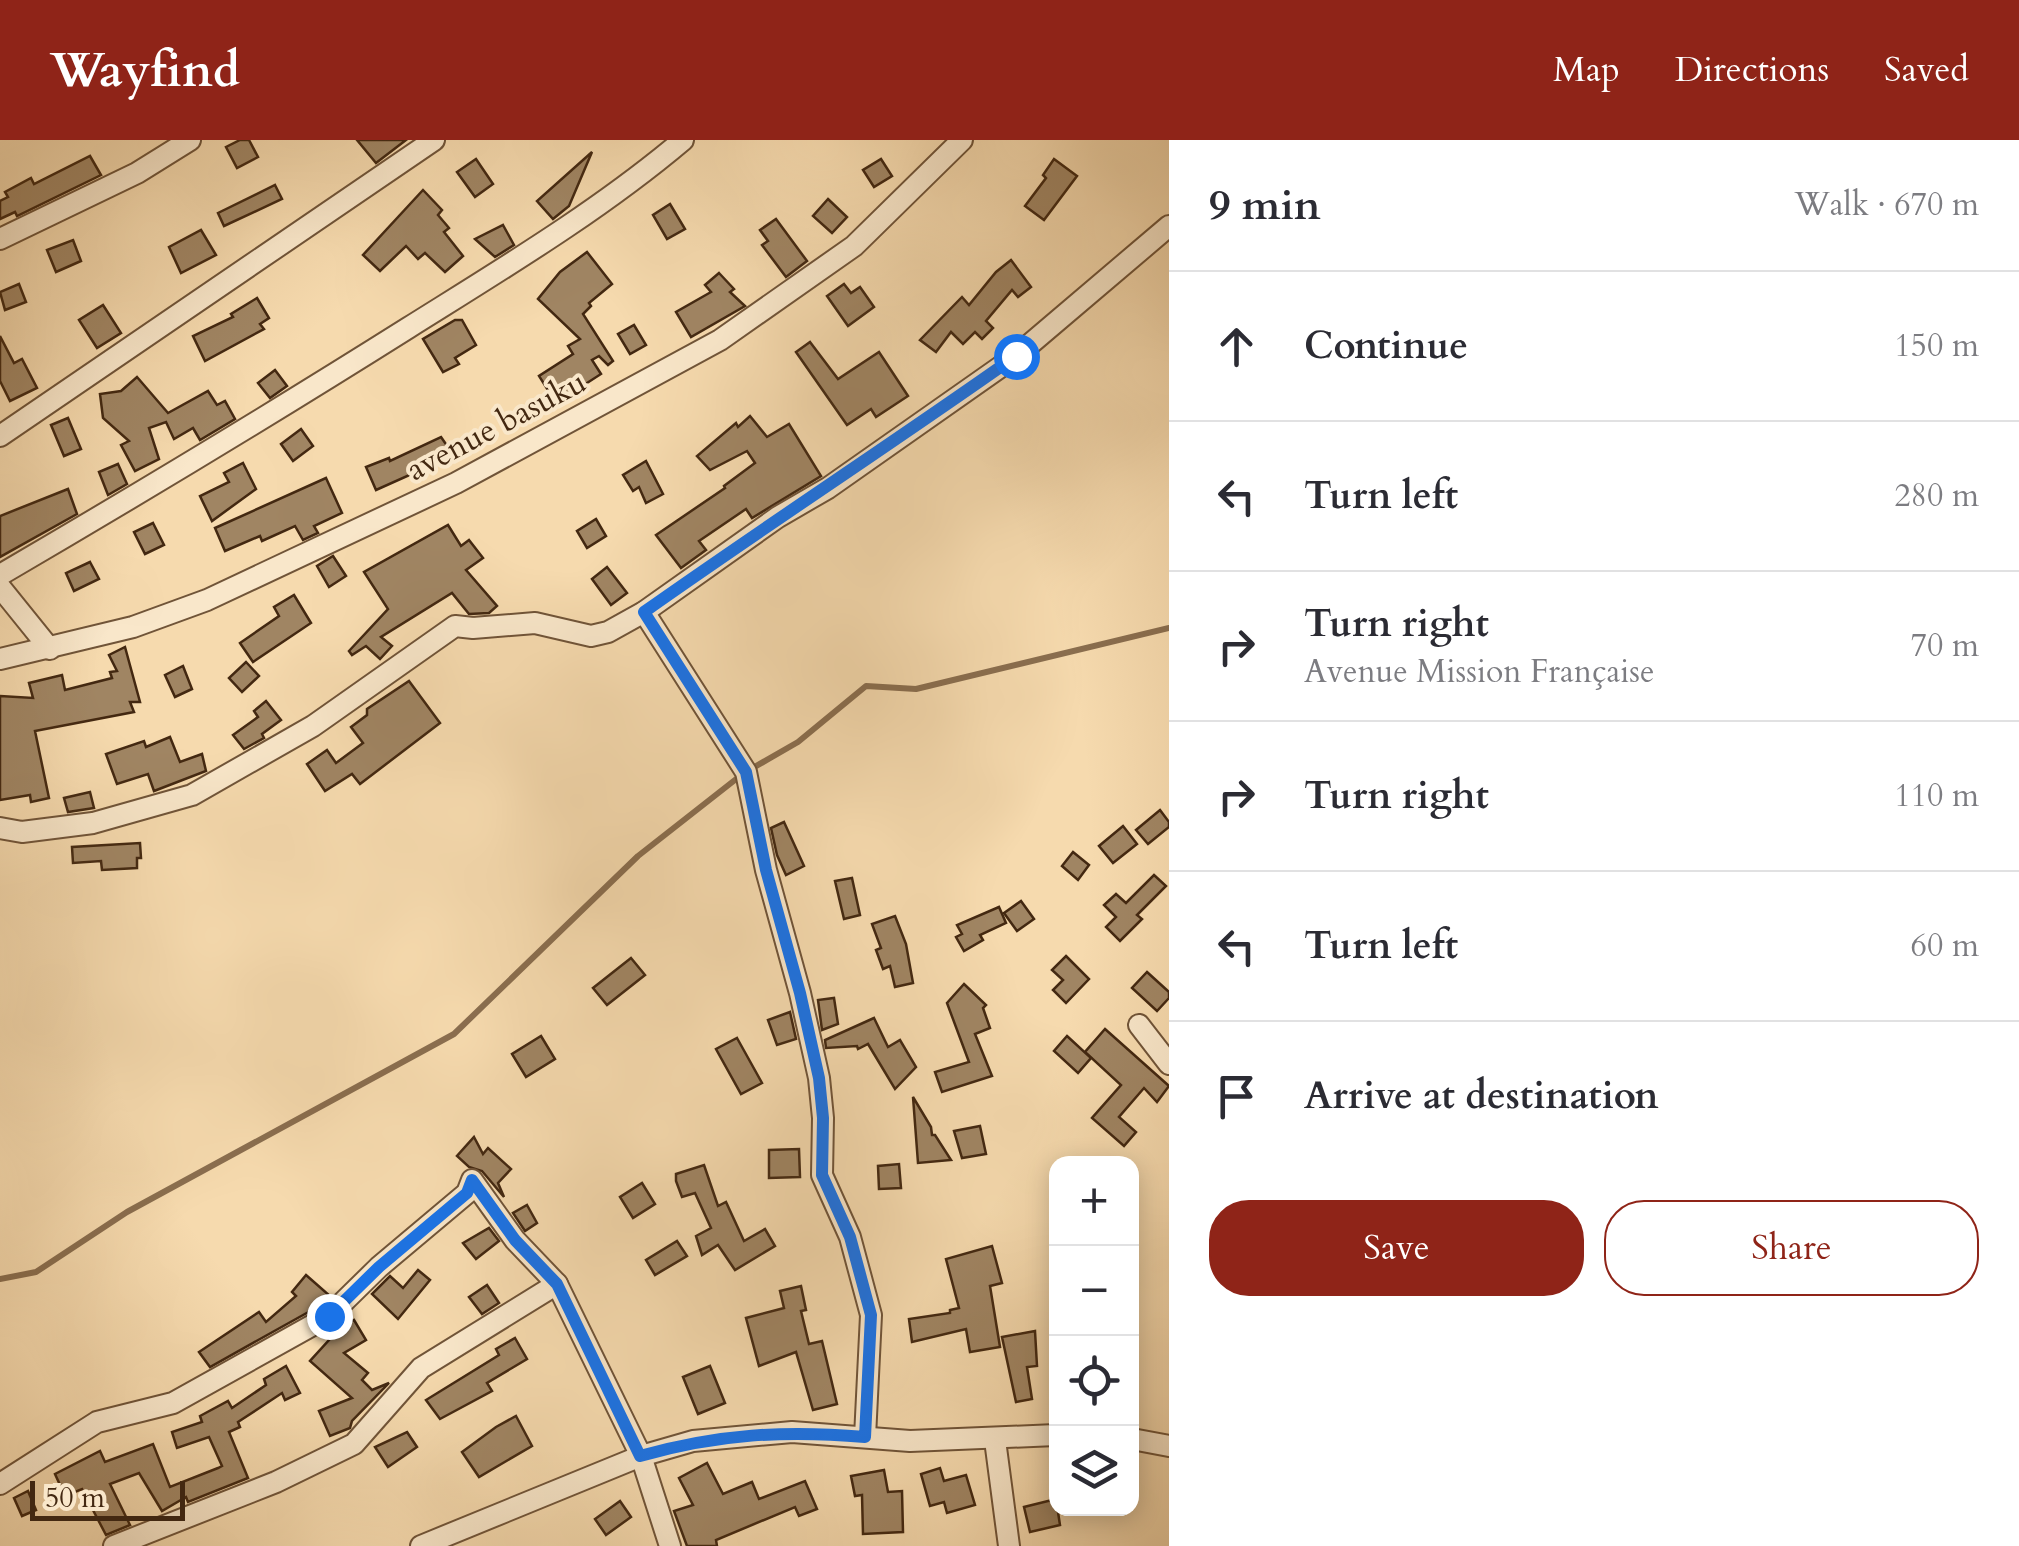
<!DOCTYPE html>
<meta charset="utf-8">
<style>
:root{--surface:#fff;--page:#f7f7f7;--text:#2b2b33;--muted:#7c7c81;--line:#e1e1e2;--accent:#8f2418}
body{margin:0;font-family:Cardo,serif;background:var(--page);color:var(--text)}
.controls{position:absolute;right:30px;bottom:30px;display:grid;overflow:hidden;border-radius:20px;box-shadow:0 5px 25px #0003}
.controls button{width:90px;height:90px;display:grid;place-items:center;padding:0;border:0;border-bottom:2px solid var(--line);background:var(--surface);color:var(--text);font:50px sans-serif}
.scale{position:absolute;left:30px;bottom:25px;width:155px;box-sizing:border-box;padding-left:10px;border:5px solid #432811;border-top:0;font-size:28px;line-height:35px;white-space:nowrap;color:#432811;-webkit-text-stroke:8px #f9e7ca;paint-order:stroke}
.stop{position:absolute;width:30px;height:30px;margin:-22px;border:8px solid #1a73e8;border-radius:50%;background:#fff}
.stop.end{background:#1a73e8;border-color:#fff;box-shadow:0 2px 10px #0008}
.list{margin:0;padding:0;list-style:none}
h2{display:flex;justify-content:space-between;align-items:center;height:130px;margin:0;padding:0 40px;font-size:42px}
h2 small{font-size:32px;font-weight:400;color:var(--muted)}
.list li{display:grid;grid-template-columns:65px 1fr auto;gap:30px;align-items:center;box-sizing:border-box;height:150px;padding:0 40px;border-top:2px solid var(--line)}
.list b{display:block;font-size:38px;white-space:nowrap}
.list p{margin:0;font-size:32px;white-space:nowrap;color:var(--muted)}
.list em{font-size:32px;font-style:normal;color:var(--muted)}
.actions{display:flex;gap:20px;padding:30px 40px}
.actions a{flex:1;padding:22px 0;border:2px solid var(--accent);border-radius:40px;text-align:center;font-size:35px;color:var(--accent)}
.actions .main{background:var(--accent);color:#fff}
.icon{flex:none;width:55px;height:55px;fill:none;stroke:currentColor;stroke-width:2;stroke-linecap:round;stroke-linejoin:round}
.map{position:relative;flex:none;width:1169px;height:1406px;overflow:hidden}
header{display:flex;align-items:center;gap:60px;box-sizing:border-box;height:140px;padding:0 50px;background:var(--accent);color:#fff}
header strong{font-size:48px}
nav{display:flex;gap:55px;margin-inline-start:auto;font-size:35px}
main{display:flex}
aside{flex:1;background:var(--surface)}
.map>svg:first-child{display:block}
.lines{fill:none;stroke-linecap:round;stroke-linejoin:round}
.stream{stroke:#8a6e4f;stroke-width:6}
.building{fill:#a08563;stroke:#432811;stroke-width:2.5}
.minor-casing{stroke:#705438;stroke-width:24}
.minor{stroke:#f9e7ca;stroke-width:20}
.route{stroke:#1a73e8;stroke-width:12}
.labels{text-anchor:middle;stroke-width:8;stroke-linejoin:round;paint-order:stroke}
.street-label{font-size:32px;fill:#432811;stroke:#f9e7ca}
</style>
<header>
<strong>Wayfind</strong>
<nav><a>Map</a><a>Directions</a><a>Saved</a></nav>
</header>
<main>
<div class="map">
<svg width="1169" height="1406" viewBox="0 0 1169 1406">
<rect width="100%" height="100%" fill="#f6daae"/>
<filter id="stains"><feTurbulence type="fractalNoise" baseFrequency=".002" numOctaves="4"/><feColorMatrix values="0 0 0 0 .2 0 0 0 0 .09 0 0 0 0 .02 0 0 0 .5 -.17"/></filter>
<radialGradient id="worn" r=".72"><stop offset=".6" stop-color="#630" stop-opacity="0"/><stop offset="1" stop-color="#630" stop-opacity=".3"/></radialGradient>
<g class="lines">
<g class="stream">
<path d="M751,629L798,602L866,546L916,549L1169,488"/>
<path d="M0,1139L36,1132L127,1072L454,894L638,716L740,636"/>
</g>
</g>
<g class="building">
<path d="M240,0H249L258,17L237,28L226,7Z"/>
<path d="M357,0H406L376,23Z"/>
<path d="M592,12L569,66L553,79L537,61Z"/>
<path d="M90,16L101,35L17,76L15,72L0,79V61L8,57L5,52L31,38L34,44Z"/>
<path d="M476,19L493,44L475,57L457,32Z"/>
<path d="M881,19L892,36L874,47L863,30Z"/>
<path d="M1054,19L1077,36L1044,80L1025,66L1046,38L1043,35Z"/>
<path d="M275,45L282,59L224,86L218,73Z"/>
<path d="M423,50L442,70L438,75L449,88L444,92L463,116L445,132L425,113L418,119L406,106L380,131L363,115Z"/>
<path d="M828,59L847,77L832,93L813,76Z"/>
<path d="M670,64L685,89L667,99L653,75Z"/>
<path d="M776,79L807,121L786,137L762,105L768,101L760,90Z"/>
<path d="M503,85L514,105L495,117L475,99Z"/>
<path d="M201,90L216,115L181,133L169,107Z"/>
<path d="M73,100L81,121L56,132L47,110Z"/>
<path d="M587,112L612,144L589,163L591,166L583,174L613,221L608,225L599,216L592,220L601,234L556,263L539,236L573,214L568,206L580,199L538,159L560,132Z"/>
<path d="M1011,120L1031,147L1018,157L1012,150L986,181L993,188L982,199L975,192L963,204L951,192L936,212L920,200L962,157L969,165L996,132Z"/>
<path d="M719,133L734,149L730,152L745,166L691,197L676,172L711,152L705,145Z"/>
<path d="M19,144L26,162L5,170L0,152Z"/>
<path d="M844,144L851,153L860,147L874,167L848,186L827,156Z"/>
<path d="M257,158L269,178L260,184L264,189L205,221L193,196L233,177L231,174Z"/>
<path d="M103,165L121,193L97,208L79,180Z"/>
<path d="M455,180H462L476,205L455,218L459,224L443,232L423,199Z"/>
<path d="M634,185L646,205L630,214L618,194Z"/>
<path d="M0,196L14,223L22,219L37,248L10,261L0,241Z"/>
<path d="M810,202L838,239L879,212L908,256L876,277L871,269L847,285L796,212Z"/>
<path d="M275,230L287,246L270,258L258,243Z"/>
<path d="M137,237L168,273L208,251L217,265L225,261L235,279L200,300L193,288L174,299L166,282L149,288L159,319L135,331L121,305L129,301L103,278L100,254L121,251Z"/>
<path d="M750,276L767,297L789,284L821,336L752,378L746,369L699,401L706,410L681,428L656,395L725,348L724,346L755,323L747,311L710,330L697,316L736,283L738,287Z"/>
<path d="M68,278L81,309L64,316L51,285Z"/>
<path d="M301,289L313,306L293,321L281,304Z"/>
<path d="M441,297L450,310L432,325L376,350L366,327L389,318L390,321Z"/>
<path d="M646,321L663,354L646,363L639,347L633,351L623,335Z"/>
<path d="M243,323L256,349L212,381L200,356L229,342L224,333Z"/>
<path d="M118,324L127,344L108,355L99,332Z"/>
<path d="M326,338L342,373L314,386L318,393L303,400L295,386L262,401L260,396L225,411L215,388Z"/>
<path d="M68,349L77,374L0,417V376Z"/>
<path d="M596,379L606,396L587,408L577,391Z"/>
<path d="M153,383L164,405L145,414L134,392Z"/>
<path d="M448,385L461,406L469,400L483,418L466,430L497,466L489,473L469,474L452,453L381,497L392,506L380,519L366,506L352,515L349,511L388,469L364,432Z"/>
<path d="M333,416L346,436L329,447L317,426Z"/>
<path d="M90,422L99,439L74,451L66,433Z"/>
<path d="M607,427L627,453L611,465L592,439Z"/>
<path d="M294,455L311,483L253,522L240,503L279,476L274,467Z"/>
<path d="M125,507L140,562H130L134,572L35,591L49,658L31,662L30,655L0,660V556L33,558L29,543L62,535L65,550L112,538L110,532L117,531L109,515Z"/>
<path d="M246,522L259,536L242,552L229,538Z"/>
<path d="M183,526L192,549L175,557L165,535Z"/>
<path d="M409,541L440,583L360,644L352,634L325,651L307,624L327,610L336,623L363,603L351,587L367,575V569Z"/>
<path d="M266,561L281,580L262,594L264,598L244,609L233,595L258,577L254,571Z"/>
<path d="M170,597L180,622L202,614L206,631L154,651L148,634L117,644L106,614L144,601L146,607Z"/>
<path d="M90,652L94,668L68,672L64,658Z"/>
<path d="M1160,670L1169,682V687L1148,704L1136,690Z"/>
<path d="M784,682L804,726L786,735L777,715L771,688Z"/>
<path d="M1123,686L1137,704L1113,723L1099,706Z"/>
<path d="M140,703L141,718H137V728L102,730L101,721L73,723L72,707Z"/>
<path d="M1073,712L1089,725L1078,740L1062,726Z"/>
<path d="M1154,735L1166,746L1137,775L1142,779L1120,801L1106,787L1116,777L1104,765L1116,754L1126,763Z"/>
<path d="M852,738L860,775L844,779L835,741Z"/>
<path d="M1021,761L1034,779L1017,791L1004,773Z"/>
<path d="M999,767L1006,783L980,795L983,800L964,811L956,797L962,794L957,785Z"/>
<path d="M895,776L906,804L913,843L895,847L890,826L883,829L876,810L881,808L872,784Z"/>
<path d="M1066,816L1089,839L1066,863L1053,850L1063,840L1052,830Z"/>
<path d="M631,818L645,835L607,865L593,848Z"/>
<path d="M1147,832L1169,852V858L1157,871L1132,848Z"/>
<path d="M964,844L986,865L983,868L990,888L975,894L992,936L942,952L935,932L969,922L947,863Z"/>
<path d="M834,858L838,884L822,890L818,860Z"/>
<path d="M790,872L796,899L777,905L768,880Z"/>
<path d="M874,878L888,907L900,900L916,927L895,949L868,904L858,909L857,906L826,908L825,900Z"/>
<path d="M1105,889L1169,946L1157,962L1144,948L1119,977L1136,992L1124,1006L1092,978L1121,945L1085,912Z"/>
<path d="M541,896L555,919L526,937L512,914Z"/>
<path d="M1067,896L1091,918L1078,933L1054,911Z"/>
<path d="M737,898L762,943L741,954L716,909Z"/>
<path d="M913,957L931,987L932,995H935L951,1020L918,1023Z"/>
<path d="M980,986L986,1014L962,1018L954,991Z"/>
<path d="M474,997L483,1014L488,1008L511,1029L498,1043L504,1057L482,1031L469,1027L457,1016Z"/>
<path d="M799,1009L800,1037L769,1038V1010Z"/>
<path d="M899,1024L901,1048L879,1049L878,1026Z"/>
<path d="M704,1025L718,1066L726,1062L744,1101L765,1089L775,1106L735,1130L718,1105L702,1115L696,1096L711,1088L695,1053L682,1057L676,1041V1034Z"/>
<path d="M642,1043L655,1064L633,1078L620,1057Z"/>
<path d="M527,1065L537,1083L525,1091L513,1073Z"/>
<path d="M489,1088L499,1101L476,1119L463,1103Z"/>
<path d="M677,1101L687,1116L655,1135L646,1120Z"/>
<path d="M992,1106L1002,1143L990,1146L1000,1207L970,1212L966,1189L912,1202L909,1179L950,1173V1170L959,1168L946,1119Z"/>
<path d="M418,1130L430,1140L398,1179L372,1154L390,1136L403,1148Z"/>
<path d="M306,1135L330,1156L321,1165L210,1227L199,1212L259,1172L266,1182L296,1156L292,1152Z"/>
<path d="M487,1145L499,1163L482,1174L469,1157Z"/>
<path d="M801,1146L806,1170L801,1171L809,1204L822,1201L837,1264L813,1270L796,1212L759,1226L746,1178L784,1168L780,1151Z"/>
<path d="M354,1180L366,1200L344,1213L368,1233L362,1240L372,1250L389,1243L352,1281L350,1288L330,1296L319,1271L352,1258L310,1221L340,1188Z"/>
<path d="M1035,1191L1037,1226L1027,1227L1032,1259L1016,1262L1002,1197Z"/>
<path d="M515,1198L527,1219L487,1243L492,1251L440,1279L426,1260L499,1215L496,1209Z"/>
<path d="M286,1226L300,1253L285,1260L282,1253L238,1282L240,1287L229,1292L248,1338L188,1362L186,1357L162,1371L139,1333L110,1344L130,1385L106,1395L82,1349L65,1356L55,1334L100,1311L105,1322L153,1304L170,1347L218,1328L222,1326L209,1297L177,1308L172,1292L202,1282L200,1276L228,1261L232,1268L266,1245L264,1239Z"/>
<path d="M710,1226L725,1263L698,1274L683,1237Z"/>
<path d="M516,1276L532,1306L479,1337L462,1312L496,1287Z"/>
<path d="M407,1292L417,1307L388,1327L375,1307Z"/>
<path d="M707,1323L723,1354L752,1342L759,1359L805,1341L817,1369L799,1376L795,1367L716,1400L717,1406H687L674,1371L693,1365L679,1338Z"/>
<path d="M940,1328L944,1341L966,1335L975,1365L947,1373L944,1362L930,1366L921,1334Z"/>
<path d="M884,1330L888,1352L902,1351L903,1392L863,1394L862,1355L855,1356L851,1336Z"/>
<path d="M28,1351L36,1370L22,1376L14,1358Z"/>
<path d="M1056,1359L1060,1385L1030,1392L1024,1367Z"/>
<path d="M620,1361L631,1377L606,1395L595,1379Z"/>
</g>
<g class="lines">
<g class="minor-casing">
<g id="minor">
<path d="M0,99L137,33L190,0"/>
<path d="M0,296L434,0"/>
<path d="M0,435C137,355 273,273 408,188C502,129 599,71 683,0"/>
<path d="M0,447L50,509"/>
<path d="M644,472L746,632L766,730L800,853L819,938L823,978L822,1035L850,1097L871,1175L865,1297"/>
<path d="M0,519L133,487L207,460L456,343L720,200L854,106L962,0"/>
<path d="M0,688L22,692L93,683L192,655L313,586L455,486L473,488L535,483L591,496L608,492L644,472L778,377L828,348L1016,216L1169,86"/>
<path d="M1139,885L1169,924"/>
<path d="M1132,1299L1169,1306"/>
<path d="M995,1300L1009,1406"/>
<path d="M0,1344L97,1282L173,1263L329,1176L379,1127L467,1053L472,1040L515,1100L557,1144L641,1316L670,1406"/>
<path d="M114,1406L276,1342L354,1304L421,1228L557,1144"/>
<path d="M421,1406L641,1316L693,1301L792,1292L910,1301L1056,1295"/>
</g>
</g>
<use href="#minor" class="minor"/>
</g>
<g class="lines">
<path class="route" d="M329,1176L379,1127L467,1053L472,1040L515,1100L557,1144L640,1316C718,1294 785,1290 865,1297L871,1175L850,1097L822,1035L823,978L819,938L800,853L766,730L746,632L644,472C767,385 893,303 1016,216"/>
</g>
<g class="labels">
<g class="street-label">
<text transform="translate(496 285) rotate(-28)" y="11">avenue basuku</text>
</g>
</g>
<rect width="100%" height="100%" filter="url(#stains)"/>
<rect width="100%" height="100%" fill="url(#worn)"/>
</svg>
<div class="controls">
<button>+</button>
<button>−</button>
<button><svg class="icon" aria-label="locate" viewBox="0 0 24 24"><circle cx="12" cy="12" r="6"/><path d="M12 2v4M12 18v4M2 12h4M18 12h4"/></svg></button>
<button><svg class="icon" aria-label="layers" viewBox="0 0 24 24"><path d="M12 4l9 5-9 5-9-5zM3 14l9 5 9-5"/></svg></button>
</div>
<div class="scale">50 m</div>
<div class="stop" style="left:1016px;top:216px"></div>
<div class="stop end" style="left:329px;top:1176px"></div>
</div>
<aside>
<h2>9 min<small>Walk · 670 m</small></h2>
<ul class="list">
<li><svg class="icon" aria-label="ahead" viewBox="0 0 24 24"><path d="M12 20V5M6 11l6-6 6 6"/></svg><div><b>Continue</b></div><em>150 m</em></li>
<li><svg class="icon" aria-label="left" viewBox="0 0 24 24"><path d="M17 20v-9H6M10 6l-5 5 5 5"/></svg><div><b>Turn left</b></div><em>280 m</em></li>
<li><svg class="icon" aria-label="right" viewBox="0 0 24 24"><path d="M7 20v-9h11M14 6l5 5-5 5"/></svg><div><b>Turn right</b><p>Avenue Mission Française</p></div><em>70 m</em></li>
<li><svg class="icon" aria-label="right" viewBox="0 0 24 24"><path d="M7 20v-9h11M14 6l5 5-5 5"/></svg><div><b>Turn right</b></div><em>110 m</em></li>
<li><svg class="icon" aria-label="left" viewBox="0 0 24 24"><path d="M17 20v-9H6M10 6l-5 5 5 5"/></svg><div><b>Turn left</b></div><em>60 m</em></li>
<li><svg class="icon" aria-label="arrive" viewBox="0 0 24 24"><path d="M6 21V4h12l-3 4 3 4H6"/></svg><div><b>Arrive at destination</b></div></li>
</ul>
<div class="actions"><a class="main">Save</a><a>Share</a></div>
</aside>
</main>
